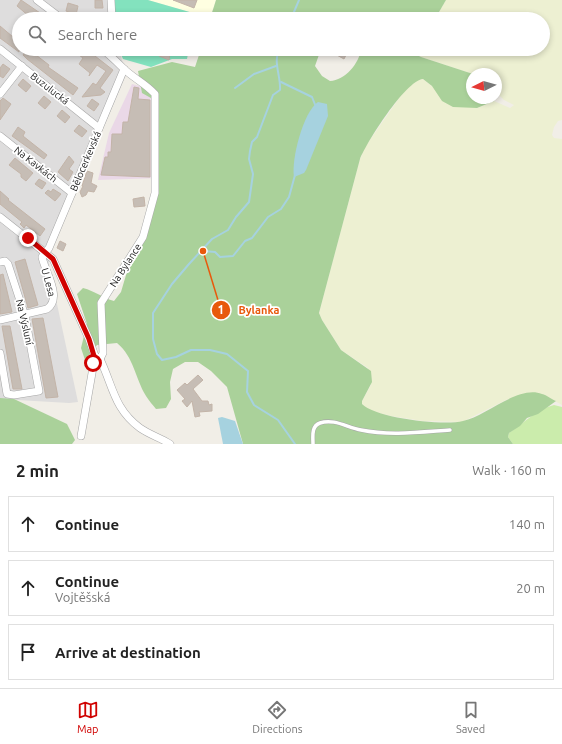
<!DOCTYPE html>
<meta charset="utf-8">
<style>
:root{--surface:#fff;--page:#f6f6f6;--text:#222;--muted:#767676;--line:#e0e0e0;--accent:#d00200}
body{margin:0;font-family:Ubuntu,sans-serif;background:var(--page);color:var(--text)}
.compass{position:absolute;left:466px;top:68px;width:36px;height:36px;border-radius:50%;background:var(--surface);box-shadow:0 2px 6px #0003;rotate:265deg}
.stop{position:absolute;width:12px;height:12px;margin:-9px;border:3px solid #d00200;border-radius:50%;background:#fff}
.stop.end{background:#d00200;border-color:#fff;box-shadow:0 1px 4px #0008}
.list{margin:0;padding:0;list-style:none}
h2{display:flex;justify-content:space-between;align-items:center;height:52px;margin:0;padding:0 16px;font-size:17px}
h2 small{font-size:13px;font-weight:400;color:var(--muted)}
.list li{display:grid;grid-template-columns:26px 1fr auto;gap:12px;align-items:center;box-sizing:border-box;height:56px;margin:0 8px 8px;padding:0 8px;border:1px solid var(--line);border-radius:0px}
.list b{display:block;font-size:15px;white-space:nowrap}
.list p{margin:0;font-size:13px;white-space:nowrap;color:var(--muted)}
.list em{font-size:13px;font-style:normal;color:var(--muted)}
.icon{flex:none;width:22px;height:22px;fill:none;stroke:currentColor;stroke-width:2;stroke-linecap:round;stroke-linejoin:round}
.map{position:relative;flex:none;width:562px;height:444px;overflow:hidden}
.search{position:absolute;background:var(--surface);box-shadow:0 2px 6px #0003;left:12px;right:12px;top:12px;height:44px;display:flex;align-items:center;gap:10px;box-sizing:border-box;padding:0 14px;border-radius:22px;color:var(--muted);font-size:15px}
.sheet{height:244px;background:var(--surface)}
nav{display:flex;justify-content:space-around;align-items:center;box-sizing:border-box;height:56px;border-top:1px solid var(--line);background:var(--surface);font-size:11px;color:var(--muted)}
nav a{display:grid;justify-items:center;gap:2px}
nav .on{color:var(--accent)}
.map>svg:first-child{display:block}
.residential{fill:#dedddd}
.industrial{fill:#ead8e7}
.education{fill:#ffffe1}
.farmland{fill:#edf0d2}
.grass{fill:#cbecac}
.forest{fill:#aad19a}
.pitch{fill:#83e2be}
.water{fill:#a6d2df}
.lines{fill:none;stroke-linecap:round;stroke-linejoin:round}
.stream{stroke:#a6d2df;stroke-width:2}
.building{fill:#c6bdb5;stroke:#c3b4a8}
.service-casing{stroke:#a7a7a7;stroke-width:4.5}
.minor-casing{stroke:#a7a7a7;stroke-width:8}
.service{stroke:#fff;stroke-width:3.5}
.minor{stroke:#fff;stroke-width:7}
.route{stroke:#d00200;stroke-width:5}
.labels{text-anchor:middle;stroke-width:3.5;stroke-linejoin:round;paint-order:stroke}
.street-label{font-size:10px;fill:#202020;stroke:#fff}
.leader{fill:none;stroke:#e8590c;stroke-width:1.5}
.callout-dot{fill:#e8590c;stroke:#fff;stroke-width:1.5}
.mark-label{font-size:12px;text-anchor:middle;font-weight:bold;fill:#fff}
.callout-label{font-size:11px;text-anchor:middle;font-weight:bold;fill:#e8590c;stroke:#fff;stroke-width:3.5;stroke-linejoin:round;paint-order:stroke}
</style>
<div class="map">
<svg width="562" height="444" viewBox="0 0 562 444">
<rect width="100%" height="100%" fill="#f1eee7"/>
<path class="residential" d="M0,0H114L115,19H19V49H119L126,75L50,251L49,263L51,276L78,402L69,403L0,399Z"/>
<path class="industrial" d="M132,84L157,91L160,178L98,180L109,133Z"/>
<path class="education" d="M148,0H216L210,18Z"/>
<path class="farmland" d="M446,0H562V120L558,121L554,127L552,135L554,138L562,139V405L542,394L528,393L506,400L462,422L423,421L391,416L367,410L362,404V401L371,385L368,368L341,350L322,320L319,313L360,159L365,147L402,94L412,84L418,80L423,79L432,86L477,108L494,101L510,108L514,105L504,100L496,92V74H473L421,57L419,56L421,49H543V19H435Z"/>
<path class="grass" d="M554,405L562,407V444H513L508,437L509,433C524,423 537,409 554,405Z"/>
<g class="forest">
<path d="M216,0H446L435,19H210Z"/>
<path d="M201,49H321L315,66L322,76L330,81C345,80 359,64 361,49H421L419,56L421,57L473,74L472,98H495L494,101L477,108L453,107L442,101L432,86L423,79C405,81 367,142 360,159L319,313L322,320L341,350L371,371L372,382L362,401V404C375,418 443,426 463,421C486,416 518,385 542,394C547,395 551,399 556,401L538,414L527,418L520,426L509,433L508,437L513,444H243L227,387L211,371L198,362H185L173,369L170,382L171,399L166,408L156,409C153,405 149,401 146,396C135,378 134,357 117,343L97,345L85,360L81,348L87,324L77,294L83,288C95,291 103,298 114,301L121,292L126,275L145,240L158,166V102L142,93L138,71L172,62L195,67Z"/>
<path d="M0,398L14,399L67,424L75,440L72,444H0Z"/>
</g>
<g class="pitch">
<path d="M114,0H148L200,15L199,19H115Z"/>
<path d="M119,49H189L187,59H172L151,67L123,59Z"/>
</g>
<g class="water">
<path d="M318,102L327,104L328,116L306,170L304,173L294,177C291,160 303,112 318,102Z"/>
<path d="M222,417L235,421L243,444H223L218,418Z"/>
</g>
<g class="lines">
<g class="stream">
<path d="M291,19L299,0"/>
<path d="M279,49C273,63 281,76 280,90L273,95L257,137L252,142L250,151L249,159L253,174L249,202L236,217L228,230L212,239L189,264L172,284L153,313V339L157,354L162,360L176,357L191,350H210L227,354L248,371L247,392L254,405L278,420L295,444"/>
<path d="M281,82L312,97L316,107"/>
<path d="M235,88L254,74L276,66"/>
<path d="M203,251L215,252L220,257L233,256L245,241L252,238L268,217L281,209L289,197L295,175"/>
</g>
</g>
<g class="building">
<path d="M21,0L43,15L40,19H29L30,17L17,6Z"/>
<path d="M95,0H102L103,8H95Z"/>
<path d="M173,0H197L194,8Z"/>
<path d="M68,3L78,6L76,15L66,11Z"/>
<path d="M0,26L19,42V52L0,38Z"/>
<path d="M27,49H31L37,53L36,55L49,65L48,67L78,88L73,95L27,59L23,55Z"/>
<path d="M71,49H86L113,70L100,88L105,92L101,95L82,97L93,83L96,85L106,71L97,65L89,76L90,73L79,64L83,58Z"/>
<path d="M338,49H344L348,51L344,59L335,54Z"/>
<path d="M160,51L170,54L169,60L159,56Z"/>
<path d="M3,64L10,69L3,78L0,76V68Z"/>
<path d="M23,79L31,86L26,92L18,85Z"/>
<path d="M134,87L139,88L138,99L150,100V177L101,175L105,157H108V152H111L112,134H122L123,122H128Z"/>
<path d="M44,96L51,102L45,109L38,103Z"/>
<path d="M3,98L11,104L0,120V101Z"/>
<path d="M92,99L99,104L94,111L87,106Z"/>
<path d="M62,110L70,117L65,123L57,116Z"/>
<path d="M79,125L87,131L82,137L74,131Z"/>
<path d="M18,127L25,132L23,136L47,155L44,159L12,136Z"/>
<path d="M69,156L74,162L69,169L73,172L68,181L58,172Z"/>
<path d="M15,158L33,173L26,181L21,177V174L9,165Z"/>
<path d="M87,171L93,173L91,183L97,186L94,192L88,191L86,195L82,197L80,192L83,186H82Z"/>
<path d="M39,179L46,183L42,189L35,184Z"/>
<path d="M53,189L61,194L55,201L45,193L48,190L51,192Z"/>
<path d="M0,191L9,199L8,200L45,229L40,236L26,225L24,228L20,224L22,222L0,204Z"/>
<path d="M144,197L145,206L134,207L133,199Z"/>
<path d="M60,241L66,244L63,251L57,248Z"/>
<path d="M25,259L38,305L28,308L15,262Z"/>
<path d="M3,274L12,312L0,314V275Z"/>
<path d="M43,318L58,397L46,398L32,319Z"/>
<path d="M2,326H10L22,389H13Z"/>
<path d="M198,375L203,380L193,389L202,401H208L209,405L212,404V411L199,412L200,416L195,417L192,401L187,407L182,401L185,399L177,390L185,383L187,385Z"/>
</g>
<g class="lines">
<g class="service-casing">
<path id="service" d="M313,444C313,437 311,426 320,423C334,418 348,428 361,430C390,436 421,432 450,430"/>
</g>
<g class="minor-casing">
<g id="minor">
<path d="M37,0L62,19"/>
<path d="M111,0L112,19"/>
<path d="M0,49L99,128"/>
<path d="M0,94L22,66"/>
<path d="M0,136L72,193"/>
<path d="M0,217L53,259L89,339L95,356L100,359"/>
<path d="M0,262L5,261L8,264L25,316L39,391L14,395L7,394L0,353"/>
<path d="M0,320L47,309C63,298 45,272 42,257L49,248L124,69"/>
<path d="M100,359L103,353L101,303L143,237L155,193V94C145,83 133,78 123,68C116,61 110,55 102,49"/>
<path d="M100,359C113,386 114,409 140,428C150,435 161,438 170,444"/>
<path d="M81,436L95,356"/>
</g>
</g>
<use href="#service" class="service"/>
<use href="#minor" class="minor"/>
</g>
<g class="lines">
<path class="route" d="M28,238L53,259L89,339L94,356L93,363"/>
</g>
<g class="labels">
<g class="street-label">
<text transform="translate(50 88) rotate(38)" y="4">Buzulucká</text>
<text transform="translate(85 161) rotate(-67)" y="4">Bělocerkevská</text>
<text transform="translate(36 164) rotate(38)" y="4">Na Kavkách</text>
<text transform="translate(125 265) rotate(-57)" y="4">Na Bylance</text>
<text transform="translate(49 282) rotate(75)" y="4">U Lesa</text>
<text transform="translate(25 322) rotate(77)" y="4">Na Výsluní</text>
</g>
</g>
<path class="leader" d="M203 251L221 310"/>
<g class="callout-dot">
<circle cx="203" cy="251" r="4"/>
<circle cx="221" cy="310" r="10"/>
</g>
<g class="mark-label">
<text x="221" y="314">1</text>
</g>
<g class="callout-label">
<text x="259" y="314">Bylanka</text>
</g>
</svg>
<svg class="compass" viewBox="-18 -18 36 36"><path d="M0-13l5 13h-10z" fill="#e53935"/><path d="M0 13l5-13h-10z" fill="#767676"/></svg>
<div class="stop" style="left:93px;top:363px"></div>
<div class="stop end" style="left:28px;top:238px"></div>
<div class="search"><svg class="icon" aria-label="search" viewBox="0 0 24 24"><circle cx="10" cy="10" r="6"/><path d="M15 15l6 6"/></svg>Search here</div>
</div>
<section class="sheet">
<h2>2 min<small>Walk · 160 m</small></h2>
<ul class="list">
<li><svg class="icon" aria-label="ahead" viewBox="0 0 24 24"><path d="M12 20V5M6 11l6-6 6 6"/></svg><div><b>Continue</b></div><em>140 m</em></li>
<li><svg class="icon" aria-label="ahead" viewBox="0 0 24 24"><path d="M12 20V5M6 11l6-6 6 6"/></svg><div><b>Continue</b><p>Vojtěšská</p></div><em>20 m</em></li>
<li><svg class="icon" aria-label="arrive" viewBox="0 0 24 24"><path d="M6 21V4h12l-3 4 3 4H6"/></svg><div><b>Arrive at destination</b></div></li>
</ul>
</section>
<nav>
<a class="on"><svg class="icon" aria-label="map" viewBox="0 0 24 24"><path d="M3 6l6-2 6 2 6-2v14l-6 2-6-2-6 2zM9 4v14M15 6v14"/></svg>Map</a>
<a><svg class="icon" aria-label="directions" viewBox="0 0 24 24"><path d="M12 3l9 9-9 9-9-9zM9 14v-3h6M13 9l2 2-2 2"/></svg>Directions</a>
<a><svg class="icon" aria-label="saved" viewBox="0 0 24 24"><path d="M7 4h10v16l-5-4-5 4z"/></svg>Saved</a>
</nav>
